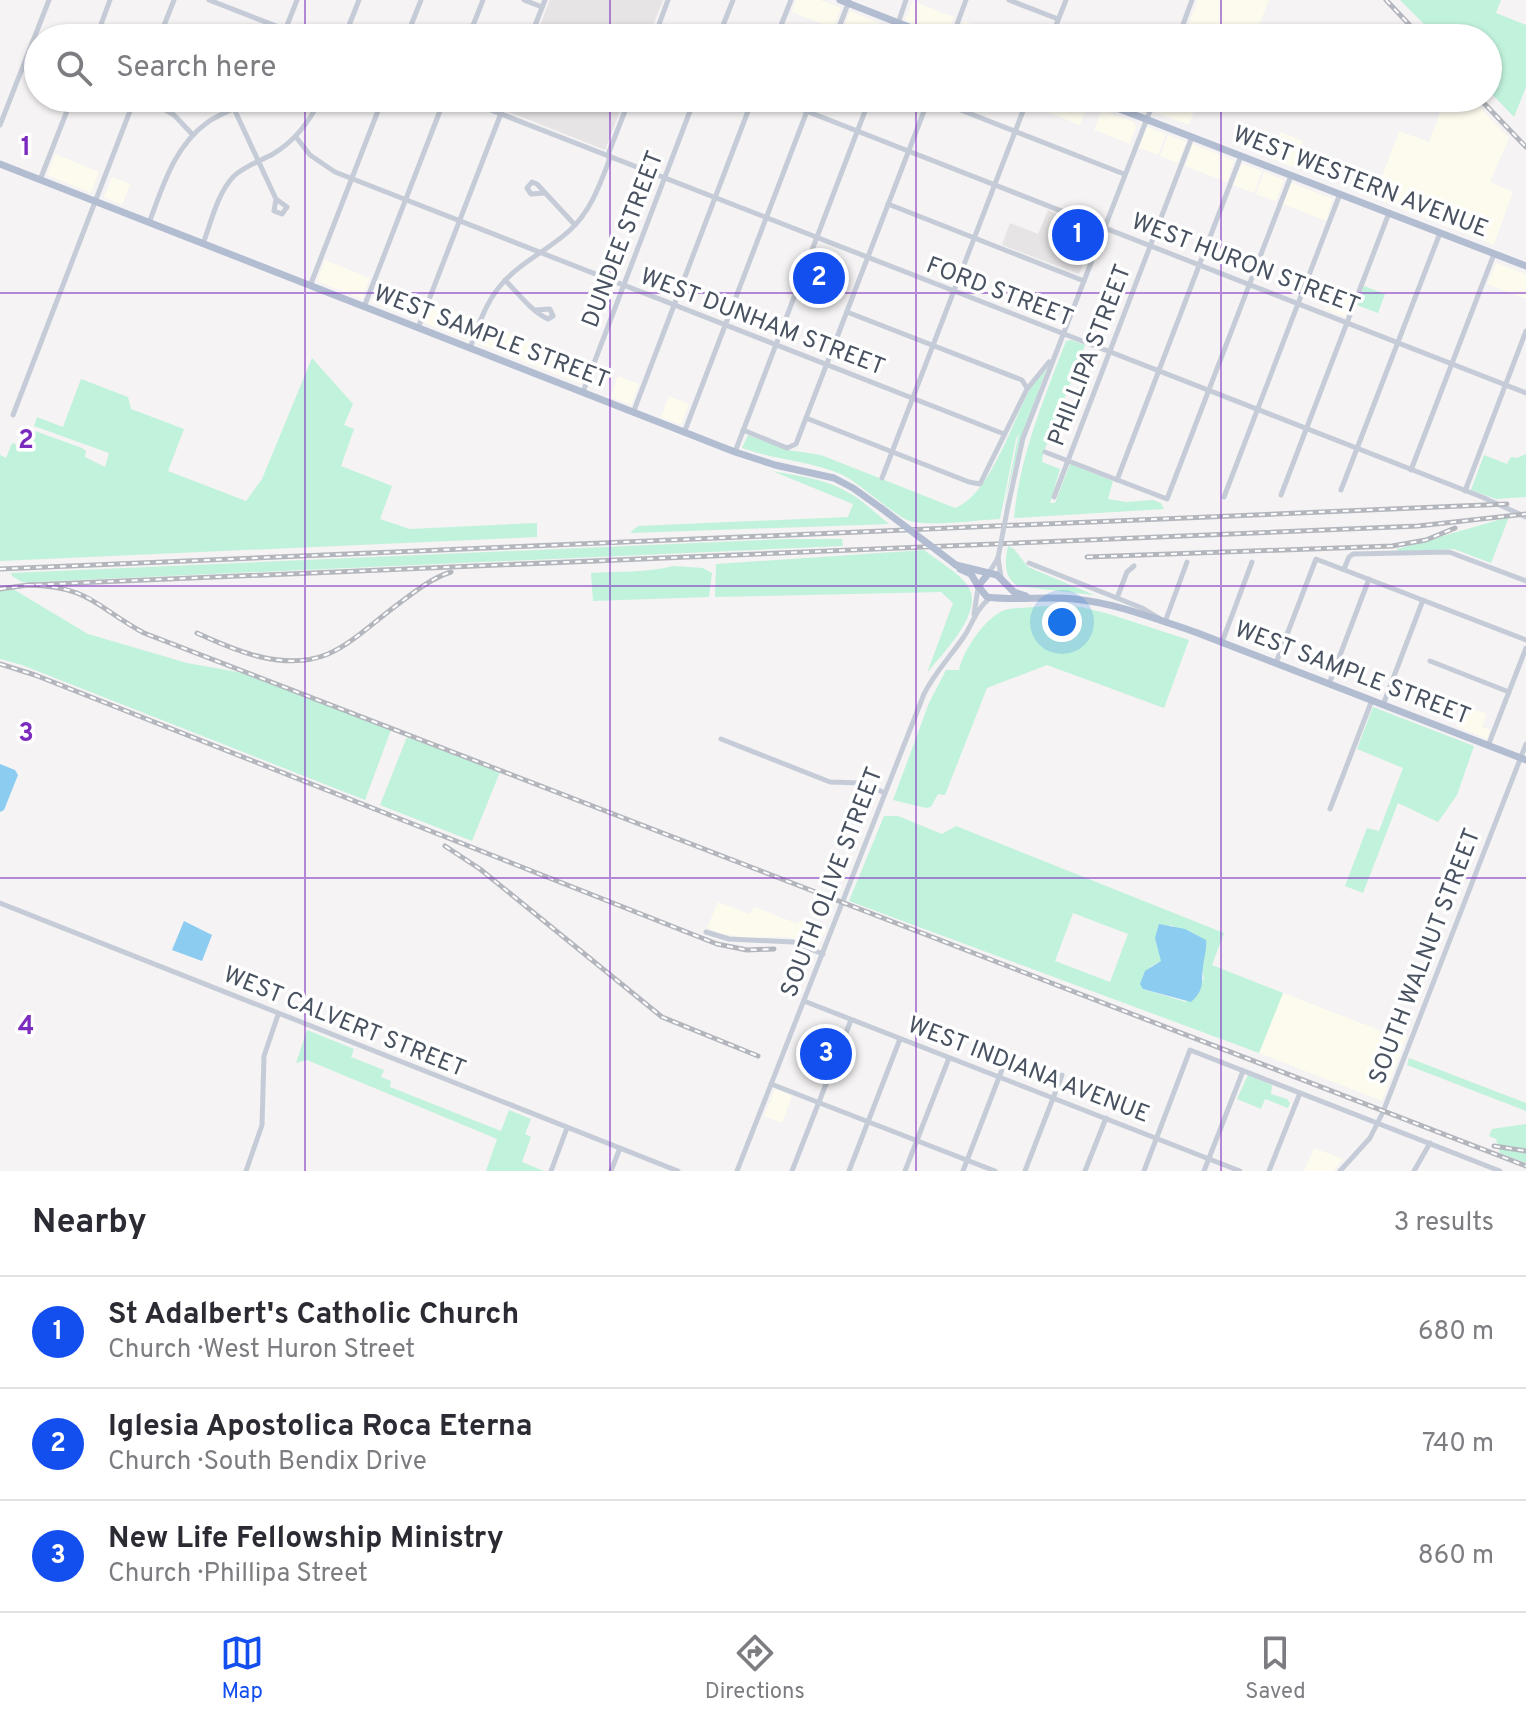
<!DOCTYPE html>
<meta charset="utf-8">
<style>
:root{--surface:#fff;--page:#f2f2f3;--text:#2b2b33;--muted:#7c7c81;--line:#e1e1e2;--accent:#134fee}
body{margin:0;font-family:Overpass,sans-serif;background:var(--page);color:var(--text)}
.you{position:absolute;left:1062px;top:622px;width:28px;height:28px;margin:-20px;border:6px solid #fff;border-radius:50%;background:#1a73e8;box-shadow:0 0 0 12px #1a73e833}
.badge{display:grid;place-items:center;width:52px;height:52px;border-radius:50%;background:var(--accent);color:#fff;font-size:26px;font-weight:700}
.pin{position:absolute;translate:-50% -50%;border:4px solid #fff;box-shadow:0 2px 8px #0006}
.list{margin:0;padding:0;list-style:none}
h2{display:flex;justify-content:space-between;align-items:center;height:104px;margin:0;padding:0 32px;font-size:34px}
h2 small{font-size:26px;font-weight:400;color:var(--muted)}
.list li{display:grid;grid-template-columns:52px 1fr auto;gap:24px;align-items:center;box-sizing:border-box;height:112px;padding:0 32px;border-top:2px solid var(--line)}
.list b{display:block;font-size:30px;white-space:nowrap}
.list p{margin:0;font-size:26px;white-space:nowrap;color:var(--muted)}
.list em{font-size:26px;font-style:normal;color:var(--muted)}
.icon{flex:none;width:44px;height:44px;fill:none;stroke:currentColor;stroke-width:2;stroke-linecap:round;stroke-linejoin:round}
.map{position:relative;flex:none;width:1526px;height:1171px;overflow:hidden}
.search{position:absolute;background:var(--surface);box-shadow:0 2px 6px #0004;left:24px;right:24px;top:24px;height:88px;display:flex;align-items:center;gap:20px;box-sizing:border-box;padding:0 28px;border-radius:44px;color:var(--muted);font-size:30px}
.sheet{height:440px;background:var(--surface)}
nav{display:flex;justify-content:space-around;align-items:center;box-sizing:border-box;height:112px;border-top:2px solid var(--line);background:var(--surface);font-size:22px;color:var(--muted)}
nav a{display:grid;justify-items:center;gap:4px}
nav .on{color:var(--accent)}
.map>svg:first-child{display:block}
.commercial{fill:#fdfbee}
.education{fill:#e6e4e5}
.green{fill:#c1f2dc;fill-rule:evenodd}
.water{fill:#8dccf1}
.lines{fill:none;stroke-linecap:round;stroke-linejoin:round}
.minor{stroke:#c6ccd7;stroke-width:5}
.major{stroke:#b2bdd2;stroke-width:7}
.rail-casing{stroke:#b4b6bd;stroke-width:5}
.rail{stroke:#fff;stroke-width:2;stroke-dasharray:6;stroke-linecap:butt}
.minor-bridge{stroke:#c6ccd7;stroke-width:5}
.major-bridge{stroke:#b2bdd2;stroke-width:7}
.grid{fill:none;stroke:#7b2cbf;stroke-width:2;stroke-opacity:0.55}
.labels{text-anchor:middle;stroke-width:7;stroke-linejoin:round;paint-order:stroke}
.street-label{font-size:24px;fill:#495261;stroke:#fff}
.grid-label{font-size:26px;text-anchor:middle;font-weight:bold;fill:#7b2cbf;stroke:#fff;stroke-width:7;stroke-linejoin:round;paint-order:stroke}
</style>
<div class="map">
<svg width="1526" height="1171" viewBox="0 0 1526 1171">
<rect width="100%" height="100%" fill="#f5f3f3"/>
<g class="commercial">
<path d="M796,0H820L841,8L833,28L792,12Z"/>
<path d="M1198,0H1269L1254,38H1183Z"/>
<path d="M913,1L954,17L947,36L905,20Z"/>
<path d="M850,11L891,28L888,38H858L842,32Z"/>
<path d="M964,21L992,31L1008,38H957Z"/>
<path d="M1033,98H1070L1088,105L1080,125L1030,105Z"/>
<path d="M1160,98H1199L1189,125L1155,112Z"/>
<path d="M1445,98H1471L1509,138L1490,182L1513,192L1494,245L1374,198L1399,131L1429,142Z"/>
<path d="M1102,110L1134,122L1136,127L1130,144L1094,130Z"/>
<path d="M1147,127L1166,134L1158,155L1139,148Z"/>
<path d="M1280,132L1303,141L1293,167L1270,158Z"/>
<path d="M1168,135L1186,142L1178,163L1160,156Z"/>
<path d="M1193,144L1234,161L1227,182L1185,166Z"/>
<path d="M55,154L99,172L91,193L47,175Z"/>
<path d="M1242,164L1262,171L1254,193L1233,185Z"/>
<path d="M1264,172L1284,180L1276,201L1256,194Z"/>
<path d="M112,177L130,184L122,205L104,197Z"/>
<path d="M1291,183L1333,199L1326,221L1283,204Z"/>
<path d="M325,260L370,278L362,299L317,281Z"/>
<path d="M1496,263L1526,274V299L1487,284Z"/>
<path d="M379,282L423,299L415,319L371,302Z"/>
<path d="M1333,289L1352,297L1345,317L1325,309Z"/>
<path d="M433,303L476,319L468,340L425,323Z"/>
<path d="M485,323L588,364L581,384L477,343Z"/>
<path d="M618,376L639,384L631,405L610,397Z"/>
<path d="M669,396L689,404L681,425L661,417Z"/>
<path d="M1464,705L1487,714L1482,727L1490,730L1487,739L1456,726Z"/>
<path d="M718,902L750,914L754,907L798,924L801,919L827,929L817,947L788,937H739L720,933L707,928Z"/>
<path d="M1283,993L1387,1033L1389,1029L1407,1036L1382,1101L1259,1053Z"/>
<path d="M775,1089L792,1096L782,1123L764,1116Z"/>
<path d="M1314,1148L1343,1159L1334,1171H1304Z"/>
</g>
<g class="education">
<path d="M550,0H663L648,38H535Z"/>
<path d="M512,98H625L605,150L507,111Z"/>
<path d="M1048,210L1058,214L1049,238L1069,247L1071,242L1089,250L1079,274L1002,245L1010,223L1038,234Z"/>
</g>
<g class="green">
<path d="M1400,0H1501L1496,13L1526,25V87L1514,117L1488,90V38H1438Z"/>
<path d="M1364,286L1385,294L1378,313L1357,305Z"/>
<path d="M1071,340L1085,345L1043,454L1042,462L1060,469L1050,503H1055L1070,464L1113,481L1108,499L1126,502L1153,500L1161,503L1164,509L1014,518C1020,455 1044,399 1066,341Z"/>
<path d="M312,358L353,404L344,425L354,429L341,466L392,486L380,519L410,529L537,523V537L0,561V455L6,458L12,443L25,447L32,430L82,448L86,451L85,457L105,467L109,453L34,426L37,417L63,427L81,379L128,397L131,409L184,429L168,471L246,501L262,479Z"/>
<path d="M1047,368L1021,438L1004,506L1019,433L1016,439L1000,519C974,520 940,526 914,522C900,521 861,484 843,475C812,461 775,460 742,448L748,435L788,450L821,455L955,508C990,495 1013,420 1031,387C1034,381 1042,374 1047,368Z"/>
<path d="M1526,454V497L1496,499L1471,490L1484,455L1507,464L1511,457L1517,458Z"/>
<path d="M772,471C797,476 824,478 847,492C863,500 875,513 889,524L630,533L638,526L848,517L853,504Z"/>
<path d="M1509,517L1491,563L1454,549L1397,552V549Z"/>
<path d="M785,539H842L843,546L33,582H22L12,576L11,573Z"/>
<path d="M1008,546L1014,549L1028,567L1094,595L1017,586C1003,574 1005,563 1008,546Z"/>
<path d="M924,550C938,561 958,572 968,586C985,612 942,654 927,673L953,603L941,592L715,597L716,564Z"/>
<path d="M673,566L703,568L712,573L709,597L593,601L591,573C619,571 647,573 673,566Z"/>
<path d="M13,589L88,634L187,663L243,673L391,730L365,800L22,665L0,659V591Z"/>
<path d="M1044,606L1081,607L1109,614L1189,640L1164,708L1047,665L987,688L945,795L938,794L931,807L926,808L893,800L929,703L946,670H959C963,651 985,617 1005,610C1016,607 1032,608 1044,606Z"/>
<path d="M1373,707L1474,746L1457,795L1438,822L1398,803L1363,893L1345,886L1367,828L1379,831L1403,768L1357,749Z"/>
<path d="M407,737L500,772L472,841L380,805Z"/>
<path d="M884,816H898L942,834L956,826L1224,933L1212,965L1283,993L1259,1053L849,901ZM1073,913L1128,934L1110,982L1055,961ZM1170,925L1205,940L1202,968L1204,979L1186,1002L1143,989L1150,967L1161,961Z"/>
<path d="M307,1030L354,1049L351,1057L384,1070L381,1077L391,1081L390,1087L501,1131L509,1110L531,1119L525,1134L531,1137L522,1162L544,1171H486L497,1139L307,1060L296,1063Z"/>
<path d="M1409,1058L1526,1103V1111L1407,1065Z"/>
<path d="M1248,1075L1272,1085L1271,1094L1287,1099L1290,1103L1288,1108L1265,1099L1261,1109L1237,1099Z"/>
<path d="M1526,1124V1163L1500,1153L1496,1139L1489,1136L1492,1129Z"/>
</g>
<g class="water">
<path d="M0,764L15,770L18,775L4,810L0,812Z"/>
<path d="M184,921L212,935L202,961L172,950Z"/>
<path d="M1159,924L1185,929L1206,940C1207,950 1204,957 1203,967C1201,982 1205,990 1191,1002L1143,989L1140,984L1145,971L1161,961L1155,938Z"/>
</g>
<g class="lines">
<g class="minor">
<path d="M209,0L307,38"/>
<path d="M524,0L542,7"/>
<path d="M1009,0L1058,19"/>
<path d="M96,38L110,0"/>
<path d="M159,38L174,0"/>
<path d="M282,38L297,0"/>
<path d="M344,38L359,0"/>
<path d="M406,38L421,0"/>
<path d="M468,38L483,0"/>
<path d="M530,38L545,0"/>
<path d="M654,38L668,0"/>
<path d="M718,38L733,0"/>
<path d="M776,38L791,0"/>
<path d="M835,38L849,1"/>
<path d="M893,38L906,0"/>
<path d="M952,38L966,0"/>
<path d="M1051,38L1066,0"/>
<path d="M1178,38L1192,0"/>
<path d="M146,98L174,115L193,135"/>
<path d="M229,98L276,199L287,207L282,214L274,211L276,199"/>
<path d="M460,98L1482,497L1526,517"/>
<path d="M773,98L1526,393"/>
<path d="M930,98L1124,174"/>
<path d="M0,125L49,0"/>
<path d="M296,137L310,155L335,172L1004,434"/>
<path d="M40,180L72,98"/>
<path d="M544,193L531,194L527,188L532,182L537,184L575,225"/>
<path d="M888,204L1084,281"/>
<path d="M149,223C163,186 174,146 208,122C222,113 238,108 252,98"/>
<path d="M203,244C211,222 218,192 234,176C245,166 260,161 273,154C295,141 310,121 321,98"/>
<path d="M505,280C518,293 532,312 548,319L553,316L550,309L535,310"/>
<path d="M310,286L383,98"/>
<path d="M364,307L445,98"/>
<path d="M847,312L1022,380L1027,388"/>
<path d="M418,328L507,98"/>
<path d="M470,348C478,327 485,304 500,286C519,263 547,251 569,231C590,212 599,187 609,161V152L630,98"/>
<path d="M583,392L695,98"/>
<path d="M633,413L753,98"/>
<path d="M13,415L135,98"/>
<path d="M806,418L969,482L980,484L1027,389L1049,362"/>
<path d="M743,430L787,448L796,444L929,98"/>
<path d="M684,433L812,98"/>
<path d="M735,452L870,98"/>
<path d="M1045,452L1167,499L1291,176"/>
<path d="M1411,470L1494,254"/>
<path d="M882,478L1028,98"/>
<path d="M1117,480L1241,156"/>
<path d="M1341,490L1440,233"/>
<path d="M1465,491L1526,331"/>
<path d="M1281,495L1389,213"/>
<path d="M1054,497L1192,137"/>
<path d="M1224,497L1340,194"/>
<path d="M1008,506L1023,438L1155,98"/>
<path d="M998,558L1001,577"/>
<path d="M1029,563L1142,608L1165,622L1187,562"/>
<path d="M1344,569L1349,557L1353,554L1449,552L1526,581"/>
<path d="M989,573L998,558"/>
<path d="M1117,598L1127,572L1134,566"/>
<path d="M974,614L978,588"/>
<path d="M1222,642L1252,562"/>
<path d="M1430,661L1509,692"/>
<path d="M1276,663L1316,559L1526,640"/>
<path d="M1329,684L1369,579"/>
<path d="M1383,705L1423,600"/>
<path d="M721,739L830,782L862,783L885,793"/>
<path d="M1488,746L1526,648"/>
<path d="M1330,809L1372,700"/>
<path d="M0,903L678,1171"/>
<path d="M706,932L729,939L793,942L823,954"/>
<path d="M804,1001L1240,1171"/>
<path d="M771,1084L995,1171"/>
<path d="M246,1171L262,1125L264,1056L278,1015"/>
<path d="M551,1171L567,1128"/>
<path d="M611,1171L620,1148"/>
<path d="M737,1171L924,694C935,672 951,656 965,635C973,622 977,608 990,598"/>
<path d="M792,1171L851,1020"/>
<path d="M849,1171L900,1039"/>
<path d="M905,1171L949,1058"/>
<path d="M963,1171L1008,1054"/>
<path d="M1025,1171L1062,1075"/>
<path d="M1085,1171L1106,1118"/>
<path d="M1144,1171L1190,1050L1500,1171"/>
<path d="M1204,1171L1243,1071"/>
<path d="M1269,1171L1300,1093"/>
<path d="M1340,1171L1370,1138L1383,1112L1526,744"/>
<path d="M1414,1171L1430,1143"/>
</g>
<g class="major">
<path d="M840,0L937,38"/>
<path d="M1091,98L1526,266"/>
<path d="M0,164L735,452L775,465L834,478L853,488L881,508"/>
<path d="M956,565L997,575L1014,592L1026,596"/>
<path d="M960,569L971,574L978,586"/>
<path d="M989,573L978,586L987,597C1015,601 1045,596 1074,599C1116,603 1156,619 1195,632L1526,760"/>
</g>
<g class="rail-casing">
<g id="rail">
<path d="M1386,0L1422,38"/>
<path d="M1479,98L1526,147"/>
<path d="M1087,557L1392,546L1426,540L1455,528"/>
<path d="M0,569L1507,504"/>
<path d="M28,585C89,586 96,607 144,633L1526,1166"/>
<path d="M0,589L28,585L1418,526L1526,514"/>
<path d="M197,633C236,651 285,672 328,654C351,644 373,623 393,608C412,594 429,579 451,572"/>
<path d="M0,664L35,675L717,944L747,950L774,949"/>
<path d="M445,846L480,869L662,1017L758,1056"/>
<path d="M1494,1146L1526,1151"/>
</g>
</g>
<use href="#rail" class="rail"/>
<path class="minor-bridge" d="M998,558L1008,506"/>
<path class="major-bridge" d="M881,508L956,565"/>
</g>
<path class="grid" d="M305,0V38M610,0V38M916,0V38M1221,0V38M305,98V1171M610,98V1171M916,98V1171M1221,98V1171M0,293H1526M0,586H1526M0,878H1526"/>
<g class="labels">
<g class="street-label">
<text transform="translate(1361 181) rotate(21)" y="8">WEST WESTERN AVENUE</text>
<text transform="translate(622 239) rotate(-69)" y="8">DUNDEE STREET</text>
<text transform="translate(1246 263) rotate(21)" y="8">WEST HURON STREET</text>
<text transform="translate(1000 291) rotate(21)" y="8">FORD STREET</text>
<text transform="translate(763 321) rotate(21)" y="8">WEST DUNHAM STREET</text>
<text transform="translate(492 336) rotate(21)" y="8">WEST SAMPLE STREET</text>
<text transform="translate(1089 355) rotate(-69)" y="8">PHILLIPA STREET</text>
<text transform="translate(1353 672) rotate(21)" y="8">WEST SAMPLE STREET</text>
<text transform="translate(831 882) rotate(-69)" y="8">SOUTH OLIVE STREET</text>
<text transform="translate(1424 956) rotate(-69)" y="8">SOUTH WALNUT STREET</text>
<text transform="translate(345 1021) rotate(22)" y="8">WEST CALVERT STREET</text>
<text transform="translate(1029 1069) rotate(21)" y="8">WEST INDIANA AVENUE</text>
</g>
</g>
<g class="grid-label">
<text x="26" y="155">1</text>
<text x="26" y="448">2</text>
<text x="26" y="741">3</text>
<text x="26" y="1034">4</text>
</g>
</svg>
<div class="you"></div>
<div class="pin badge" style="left:1078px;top:235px">1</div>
<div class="pin badge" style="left:819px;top:278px">2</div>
<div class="pin badge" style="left:826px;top:1054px">3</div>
<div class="search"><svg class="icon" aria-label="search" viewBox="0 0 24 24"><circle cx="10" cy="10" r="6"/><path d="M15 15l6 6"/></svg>Search here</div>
</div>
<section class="sheet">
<h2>Nearby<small>3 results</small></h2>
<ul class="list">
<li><span class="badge">1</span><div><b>St Adalbert's Catholic Church</b><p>Church · West Huron Street</p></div><em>680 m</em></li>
<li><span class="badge">2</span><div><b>Iglesia Apostolica Roca Eterna</b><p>Church · South Bendix Drive</p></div><em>740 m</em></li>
<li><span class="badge">3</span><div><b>New Life Fellowship Ministry</b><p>Church · Phillipa Street</p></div><em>860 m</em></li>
</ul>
</section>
<nav>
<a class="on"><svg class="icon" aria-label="map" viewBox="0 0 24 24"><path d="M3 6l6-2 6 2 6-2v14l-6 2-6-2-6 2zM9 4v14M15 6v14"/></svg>Map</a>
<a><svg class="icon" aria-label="directions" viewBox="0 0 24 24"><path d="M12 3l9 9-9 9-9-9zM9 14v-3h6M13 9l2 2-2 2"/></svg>Directions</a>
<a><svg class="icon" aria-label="saved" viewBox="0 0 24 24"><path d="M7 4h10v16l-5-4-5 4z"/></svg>Saved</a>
</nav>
